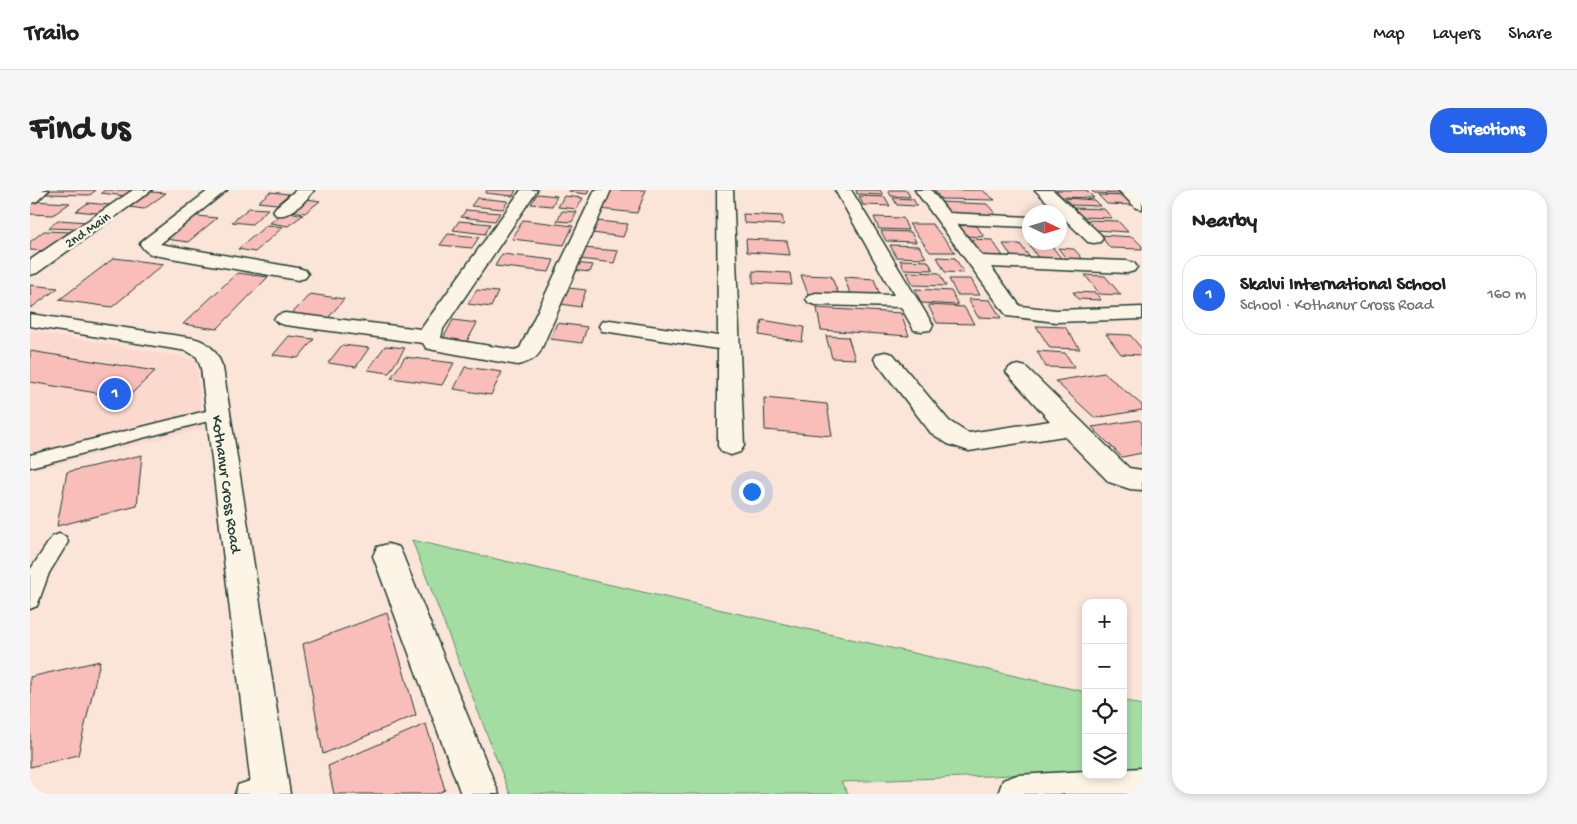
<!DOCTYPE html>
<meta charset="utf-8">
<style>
:root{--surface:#fff;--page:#f6f6f6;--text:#202124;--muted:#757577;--line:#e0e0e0;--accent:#2563eb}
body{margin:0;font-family:"Gochi Hand",sans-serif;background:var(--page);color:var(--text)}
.controls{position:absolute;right:15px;bottom:15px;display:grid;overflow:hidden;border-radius:10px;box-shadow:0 2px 8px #0003}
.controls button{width:45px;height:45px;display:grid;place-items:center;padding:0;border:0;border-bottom:1px solid var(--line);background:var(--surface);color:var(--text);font:25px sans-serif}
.compass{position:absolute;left:992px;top:15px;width:45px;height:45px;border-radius:50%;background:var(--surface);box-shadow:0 2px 8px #0003;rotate:94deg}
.you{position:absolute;left:721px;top:301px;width:18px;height:18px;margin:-12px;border:4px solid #fff;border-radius:50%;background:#1a73e8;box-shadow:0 0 0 8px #1a73e833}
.badge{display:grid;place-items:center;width:32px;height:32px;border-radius:50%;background:var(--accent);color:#fff;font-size:16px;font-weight:700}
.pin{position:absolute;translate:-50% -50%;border:2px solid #fff;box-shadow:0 1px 5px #0006}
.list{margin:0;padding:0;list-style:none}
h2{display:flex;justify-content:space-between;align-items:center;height:65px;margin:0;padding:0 20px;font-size:21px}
h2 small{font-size:16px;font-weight:400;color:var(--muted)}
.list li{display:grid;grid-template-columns:32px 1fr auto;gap:15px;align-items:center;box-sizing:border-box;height:80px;margin:0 10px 10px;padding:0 10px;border:1px solid var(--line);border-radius:20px}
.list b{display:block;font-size:19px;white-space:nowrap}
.list p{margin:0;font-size:16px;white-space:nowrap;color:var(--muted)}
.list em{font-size:16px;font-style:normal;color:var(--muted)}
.icon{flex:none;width:28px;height:28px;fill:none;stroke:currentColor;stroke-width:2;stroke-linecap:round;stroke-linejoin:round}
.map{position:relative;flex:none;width:1112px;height:604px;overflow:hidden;border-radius:20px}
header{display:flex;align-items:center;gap:30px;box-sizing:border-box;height:70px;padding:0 25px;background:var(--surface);border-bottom:1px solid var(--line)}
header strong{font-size:24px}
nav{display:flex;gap:28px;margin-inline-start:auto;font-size:18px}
.intro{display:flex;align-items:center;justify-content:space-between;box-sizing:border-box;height:120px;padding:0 30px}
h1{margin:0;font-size:35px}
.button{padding:12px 22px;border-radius:20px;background:var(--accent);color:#fff;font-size:18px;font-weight:700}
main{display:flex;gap:30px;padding:0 30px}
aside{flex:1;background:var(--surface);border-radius:20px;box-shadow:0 2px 8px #0003}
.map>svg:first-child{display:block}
.built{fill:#fbd9cf}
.green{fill:#a4dda2;stroke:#628d6b}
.building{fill:#fabeba;stroke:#1f3d34}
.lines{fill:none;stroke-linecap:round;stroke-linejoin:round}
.service-casing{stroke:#1f3d34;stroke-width:3}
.minor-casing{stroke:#1f3d34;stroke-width:3}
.tertiary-casing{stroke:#1f3d34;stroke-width:3}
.service{fill:#fcf5e5;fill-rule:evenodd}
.minor{fill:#fcf5e5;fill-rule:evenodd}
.tertiary{fill:#fcf5e5;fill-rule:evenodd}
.labels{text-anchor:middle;stroke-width:5;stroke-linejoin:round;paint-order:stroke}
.far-street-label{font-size:14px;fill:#1f3d34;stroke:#fcf5e5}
.street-label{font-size:16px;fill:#1f3d34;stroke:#fcf5e5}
</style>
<header>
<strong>Trailo</strong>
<nav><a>Map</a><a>Layers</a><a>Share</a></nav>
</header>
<div class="intro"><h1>Find us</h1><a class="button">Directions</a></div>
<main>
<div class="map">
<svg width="1112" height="604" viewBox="0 0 1112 604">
<rect width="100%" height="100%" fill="#fbe4d8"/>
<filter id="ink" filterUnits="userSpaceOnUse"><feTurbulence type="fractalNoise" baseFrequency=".02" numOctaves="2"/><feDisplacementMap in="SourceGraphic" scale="10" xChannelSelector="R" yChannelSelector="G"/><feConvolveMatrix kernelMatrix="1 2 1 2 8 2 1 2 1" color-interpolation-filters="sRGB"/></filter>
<g filter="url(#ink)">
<path class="built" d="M0,141L166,169L173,239L0,280Z"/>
<g class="green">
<path d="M382,350L1056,502V582L811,592L818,604H480Z"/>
<path d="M1093,510L1112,515V580L1093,581Z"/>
</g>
<g class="building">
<path d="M21,0H66L60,5L16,4Z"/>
<path d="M75,0H103L95,6L71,3Z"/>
<path d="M457,0H486L483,6L455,3Z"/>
<path d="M540,0H559L557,4L539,2Z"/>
<path d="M578,0H616L607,23L569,19Z"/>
<path d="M826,0H850L853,5L827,4Z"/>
<path d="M858,0H877L880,7L861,6Z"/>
<path d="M904,0H952L965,10L911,9Z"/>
<path d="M1026,0H1056L1064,8L1032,7Z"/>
<path d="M1061,0H1086L1091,4L1064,3Z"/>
<path d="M121,2L136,3L114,19L99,17Z"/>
<path d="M240,2L259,4L247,14L228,12Z"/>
<path d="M507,4L527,6L522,16L501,14Z"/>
<path d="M1068,5L1094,6L1103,15L1077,14Z"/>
<path d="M534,6L553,8L547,19L528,17Z"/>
<path d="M829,6L855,7L860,16L833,15Z"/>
<path d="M270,8L290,11L275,23L255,20Z"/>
<path d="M447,8L478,11L473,19L441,16Z"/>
<path d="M863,8L883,9L887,16L867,15Z"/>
<path d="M1035,8L1064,10L1070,16L1041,15Z"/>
<path d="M0,11L40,13L23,25L0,24Z"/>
<path d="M910,12L957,14L968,27L919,26Z"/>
<path d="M58,13L80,15L68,23L46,21Z"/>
<path d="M219,18L238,19L222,34L202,32Z"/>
<path d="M1044,18L1074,19L1082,28L1051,27Z"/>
<path d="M436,20L470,23L465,31L431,27Z"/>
<path d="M255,21L273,25L258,36L240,33Z"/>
<path d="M532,21L547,22L542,32L527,31Z"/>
<path d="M713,24L752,26L754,35L714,33Z"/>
<path d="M158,25L187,28L158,52L128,48Z"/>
<path d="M844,27L873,28L878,40L849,39Z"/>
<path d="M28,30L59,32L49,39L19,38Z"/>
<path d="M493,30L543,36L534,55L482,49Z"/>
<path d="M1056,30L1088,31L1098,42L1065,40Z"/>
<path d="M429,31L460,34L455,44L423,40Z"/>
<path d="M567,31L598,34L593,47L562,43Z"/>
<path d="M879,34H902L925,62H900Z"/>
<path d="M237,35L253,37L225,62L208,59Z"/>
<path d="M927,35L947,36L954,47L934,46Z"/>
<path d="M14,41L41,42L18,61L0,60V52Z"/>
<path d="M851,41L881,42L886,52L856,51Z"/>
<path d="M418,44L449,47L442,58L410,55Z"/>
<path d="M1070,45L1103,47L1112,56V59L1080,58Z"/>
<path d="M716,49L757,51L760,65L717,62Z"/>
<path d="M939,49L962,50L973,66L949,65Z"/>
<path d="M998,53L1020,54L1035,73L1011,72Z"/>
<path d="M973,54H990L1004,73L985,72Z"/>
<path d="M860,55L889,56L896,68L866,67Z"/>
<path d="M554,58L588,61L584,73L549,69Z"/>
<path d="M1028,58L1044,59L1058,75H1041Z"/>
<path d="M472,64L524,70L519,82L465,76Z"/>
<path d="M907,67L925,68L934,83L915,82Z"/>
<path d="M84,68L134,74L82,117L29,110Z"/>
<path d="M870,70L898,71L903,80L874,79Z"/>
<path d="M544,73L563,75L560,82L541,80Z"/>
<path d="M723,81L760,83L762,95L723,93Z"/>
<path d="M877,82L909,83L916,96L883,95Z"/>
<path d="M207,83L238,87L187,139L153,134Z"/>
<path d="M771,85L801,86L809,105L778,104Z"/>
<path d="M1055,85L1075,86L1091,105L1070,104Z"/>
<path d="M814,87L844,89L851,108L821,106Z"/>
<path d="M919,89H941L950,105H927Z"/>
<path d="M0,95L28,98L1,118Z"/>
<path d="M538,98L556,100L550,117L531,114Z"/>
<path d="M885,99L921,101L928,115L891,113Z"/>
<path d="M447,100L468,102L461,117L438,114Z"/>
<path d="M1043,102L1066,103L1071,110L1048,109Z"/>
<path d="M280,104L314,109L295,132L259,127Z"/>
<path d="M938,109L960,110L971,128L948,127Z"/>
<path d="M898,115L934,117L944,134L907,133Z"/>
<path d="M787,118L871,123L879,146L791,140Z"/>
<path d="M423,130L447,133L435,155L411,152Z"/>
<path d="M732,130L774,137L772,152L729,145Z"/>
<path d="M527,133L557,137L552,153L520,149Z"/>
<path d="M1006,136L1035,137L1050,159L1020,158Z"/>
<path d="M1076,144L1100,145L1112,159V165L1091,164Z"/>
<path d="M259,146L284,149L268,168L243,165Z"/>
<path d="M796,146L818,147L825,169L802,168Z"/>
<path d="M312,155L339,158L326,177L298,173Z"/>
<path d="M355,156L375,158L359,183L338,180Z"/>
<path d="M0,161L125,181L97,208L0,192Z"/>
<path d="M1007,161L1035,163L1045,178L1016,177Z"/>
<path d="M375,167L424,173L412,195L361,188Z"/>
<path d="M435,177L472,182L461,205L424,199Z"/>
<path d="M1074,183L1112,215V220L1065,228L1025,191Z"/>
<path d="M734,208L797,214L802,246L735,240Z"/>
<path d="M1109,230L1112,233V263L1092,267L1062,237Z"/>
<path d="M112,265L107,316L27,336L37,282Z"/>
<path d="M357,423L386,525L293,564L273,454Z"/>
<path d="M70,471L48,565L0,577V487Z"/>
<path d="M396,534L415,600L406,604H304L298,576Z"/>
</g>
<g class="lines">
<g class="service-casing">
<g id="service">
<path d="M188,218L194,219L196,223L194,227L0,277V265Z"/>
<path d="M29,344L36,347L38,352L19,383L7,416L0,419V380L22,347Z"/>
<path d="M240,584L249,587L252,596L249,604H205L208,595Z"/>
</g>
</g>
<g class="minor-casing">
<g id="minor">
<path d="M0,0H19L6,12L0,13Z"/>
<path d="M103,0H122L7,83L0,85V70Z"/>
<path d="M179,0H197L130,54L268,78L275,80L278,84L275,88L268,90L124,65C117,63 114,60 110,54L113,50Z"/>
<path d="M266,0H284C276,11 260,28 246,25L243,21L246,17Z"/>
<path d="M491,0H507L413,139L411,148L485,160L490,158L565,0H581L510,162C505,170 497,173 488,175L404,160L396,158L393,153L255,135L248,133L244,129L248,125L255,123L391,139Z"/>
<path d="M687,0H703L714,256L710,262L701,265L692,262L688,256V159L580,142L572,141L569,136L572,131L580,130L688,146Z"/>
<path d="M805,0H821L903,135L900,140L892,141L884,140L871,117L786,115L779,113L776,109L779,105L786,103L864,105Z"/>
<path d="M885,0H901L919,23L999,27V37L927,34L952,66L1097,71L1104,73L1107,77L1104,81L1097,83L961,77L990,116L1026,120L1112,117V129L1026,132L977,126Z"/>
<path d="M1005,0H1023L1070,44L1073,48L1070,52L1064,53L1058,52Z"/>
<path d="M1088,0H1106L1112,5V19L1106,18Z"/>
<path d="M855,162L863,164L919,231L936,242L939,243L1020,231L976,182L980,177L988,175L996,177L1099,278L1112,280V300L1100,299L1079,292L1034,246L939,261L918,254L901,243L844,169L847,164Z"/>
<path d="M358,354L369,357L373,366L469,604H431L343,366L347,357Z"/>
<path d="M1112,578V604H968L973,590L987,585L1056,581V585H1093V579Z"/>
</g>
</g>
<g class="tertiary-casing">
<path id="tertiary" d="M0,124L163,148C181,153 187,162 193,178L260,604H222L171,178L167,167L157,161L0,136Z"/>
</g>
<use href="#service" class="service"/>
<use href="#minor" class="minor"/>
<use href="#tertiary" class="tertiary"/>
</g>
</g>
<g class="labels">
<g class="far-street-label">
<text transform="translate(57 39) rotate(-35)" y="5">2nd Main</text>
</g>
<g class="street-label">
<text transform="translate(198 294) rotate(82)" y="6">Kothanur Cross Road</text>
</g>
</g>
</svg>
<div class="controls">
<button>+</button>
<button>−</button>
<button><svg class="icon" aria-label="locate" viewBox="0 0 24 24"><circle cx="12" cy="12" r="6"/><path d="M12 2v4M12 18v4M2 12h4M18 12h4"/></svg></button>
<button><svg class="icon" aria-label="layers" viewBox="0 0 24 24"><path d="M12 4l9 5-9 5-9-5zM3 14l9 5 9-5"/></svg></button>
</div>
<svg class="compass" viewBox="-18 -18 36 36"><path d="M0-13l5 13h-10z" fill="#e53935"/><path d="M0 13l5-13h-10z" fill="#757577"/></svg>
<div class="you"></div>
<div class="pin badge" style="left:85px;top:204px">1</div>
</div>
<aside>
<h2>Nearby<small></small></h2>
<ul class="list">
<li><span class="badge">1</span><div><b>Skalvi International School</b><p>School · Kothanur Cross Road</p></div><em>160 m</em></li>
</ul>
</aside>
</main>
